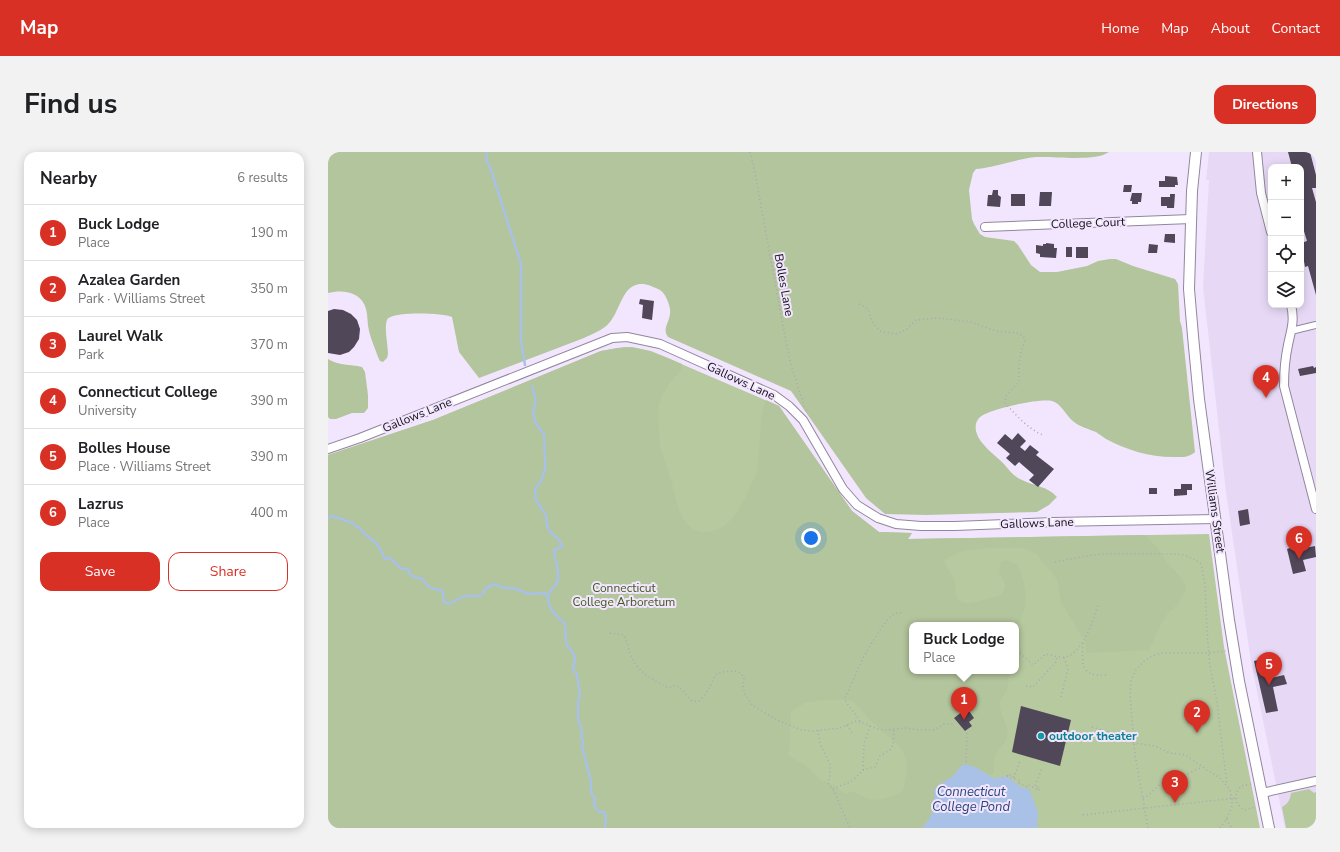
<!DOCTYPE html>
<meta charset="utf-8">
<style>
:root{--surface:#fff;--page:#f2f2f2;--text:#202124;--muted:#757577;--line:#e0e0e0;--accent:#d93025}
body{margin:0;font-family:"Nunito Sans",sans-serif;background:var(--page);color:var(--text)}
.controls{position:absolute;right:12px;top:12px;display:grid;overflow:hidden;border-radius:8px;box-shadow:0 2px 10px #0003}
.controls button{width:36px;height:36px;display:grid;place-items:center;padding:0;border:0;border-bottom:1px solid var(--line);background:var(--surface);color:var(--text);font:20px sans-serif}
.you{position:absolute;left:483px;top:386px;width:14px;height:14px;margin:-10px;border:3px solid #fff;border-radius:50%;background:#1a73e8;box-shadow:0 0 0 6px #1a73e833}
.badge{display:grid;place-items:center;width:26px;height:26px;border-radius:50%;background:var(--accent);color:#fff;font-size:13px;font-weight:700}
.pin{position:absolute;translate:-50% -33px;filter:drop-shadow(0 1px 2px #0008)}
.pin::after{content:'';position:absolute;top:21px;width:14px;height:12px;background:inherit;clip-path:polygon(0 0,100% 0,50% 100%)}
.popup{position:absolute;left:581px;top:470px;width:110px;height:52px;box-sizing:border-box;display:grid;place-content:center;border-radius:8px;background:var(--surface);filter:drop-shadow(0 1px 3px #0005);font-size:13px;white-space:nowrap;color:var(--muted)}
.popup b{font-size:15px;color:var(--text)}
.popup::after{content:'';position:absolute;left:50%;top:100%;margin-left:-8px;border:8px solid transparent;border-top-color:var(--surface)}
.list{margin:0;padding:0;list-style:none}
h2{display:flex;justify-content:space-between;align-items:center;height:52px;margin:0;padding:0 16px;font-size:17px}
h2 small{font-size:13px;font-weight:400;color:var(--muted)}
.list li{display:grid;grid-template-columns:26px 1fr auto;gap:12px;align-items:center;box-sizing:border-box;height:56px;padding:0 16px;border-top:1px solid var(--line)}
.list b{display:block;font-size:15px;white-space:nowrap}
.list p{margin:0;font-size:13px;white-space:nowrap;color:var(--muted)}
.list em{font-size:13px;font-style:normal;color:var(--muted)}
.actions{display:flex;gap:8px;padding:12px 16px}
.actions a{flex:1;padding:9px 0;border:1px solid var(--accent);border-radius:12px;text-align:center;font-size:14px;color:var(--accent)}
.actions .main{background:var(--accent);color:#fff}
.icon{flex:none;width:22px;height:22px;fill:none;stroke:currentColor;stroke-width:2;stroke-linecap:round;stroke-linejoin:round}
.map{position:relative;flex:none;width:988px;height:676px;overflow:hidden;border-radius:12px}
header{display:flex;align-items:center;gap:24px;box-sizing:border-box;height:56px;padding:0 20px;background:var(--accent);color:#fff}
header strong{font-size:19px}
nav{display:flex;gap:22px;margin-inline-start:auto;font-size:14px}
.intro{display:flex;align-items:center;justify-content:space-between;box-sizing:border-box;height:96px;padding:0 24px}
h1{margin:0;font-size:28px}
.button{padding:10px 18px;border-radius:12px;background:var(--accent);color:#fff;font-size:14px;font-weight:700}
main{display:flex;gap:24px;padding:0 24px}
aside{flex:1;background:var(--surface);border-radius:12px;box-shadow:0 2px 10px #0003}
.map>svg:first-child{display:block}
.built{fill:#e7d9f6;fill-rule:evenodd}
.green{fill:#b6c99f;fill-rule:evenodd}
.forest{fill:#b3c59c;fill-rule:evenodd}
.water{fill:#a9c0e7}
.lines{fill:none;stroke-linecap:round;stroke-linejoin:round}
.stream{stroke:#a9c0e7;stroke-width:2.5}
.building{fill:#504759}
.pedestrian-casing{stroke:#91879c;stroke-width:8}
.minor-casing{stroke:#91879c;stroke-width:10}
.tertiary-casing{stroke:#91879c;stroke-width:12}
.path{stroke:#aea4b7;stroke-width:1.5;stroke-dasharray:1 3;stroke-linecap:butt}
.pedestrian{stroke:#fff;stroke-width:6}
.minor{stroke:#fff;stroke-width:8}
.tertiary{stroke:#fff;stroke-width:10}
.culture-dot{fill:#0f9aa8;stroke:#f2e6fe;stroke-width:1.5}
.labels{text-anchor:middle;stroke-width:4;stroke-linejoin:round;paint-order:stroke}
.street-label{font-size:12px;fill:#130f17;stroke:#f2e6fe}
.park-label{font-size:12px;fill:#445a1e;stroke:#f2e6fe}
.culture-label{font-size:12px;font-weight:bold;fill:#0d838f;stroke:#f2e6fe;text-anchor:start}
.water-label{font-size:13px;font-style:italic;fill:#2b4779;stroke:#f2e6fe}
</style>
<header>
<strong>Map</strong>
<nav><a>Home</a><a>Map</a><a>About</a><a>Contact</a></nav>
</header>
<div class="intro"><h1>Find us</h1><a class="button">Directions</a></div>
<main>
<aside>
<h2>Nearby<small>6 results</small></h2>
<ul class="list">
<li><span class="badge">1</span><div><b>Buck Lodge</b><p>Place</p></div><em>190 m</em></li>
<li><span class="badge">2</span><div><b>Azalea Garden</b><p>Park · Williams Street</p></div><em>350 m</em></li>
<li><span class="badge">3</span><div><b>Laurel Walk</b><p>Park</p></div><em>370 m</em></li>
<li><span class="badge">4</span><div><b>Connecticut College</b><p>University</p></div><em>390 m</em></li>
<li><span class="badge">5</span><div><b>Bolles House</b><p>Place · Williams Street</p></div><em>390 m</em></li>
<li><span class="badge">6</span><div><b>Lazrus</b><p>Place</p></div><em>400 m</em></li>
</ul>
<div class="actions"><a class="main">Save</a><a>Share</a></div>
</aside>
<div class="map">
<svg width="988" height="676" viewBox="0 0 988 676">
<rect width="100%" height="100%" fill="#f2e6fe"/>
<path class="built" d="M881,0H988V676H957L923,510L898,340L875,135L881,28H878ZM943,15H973V153H943Z"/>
<g class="green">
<path d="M304,195L323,199L451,254L524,359L551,380L584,381L580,387L881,382L896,495L932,676H0V303L105,268L273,199L289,196ZM584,473H688V519H584Z"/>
<path d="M981,637L986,641L988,640V676H958L954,655C960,652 962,648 963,641Z"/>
</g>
<g class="forest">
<path d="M0,0H781C767,10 727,4 708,5C688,7 669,15 648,17L645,21L641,38L644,67L646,72L652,82L657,85L686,89L690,93L703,113L712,120H729L759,114L770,109L782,107H788L805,114L847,127L850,132L852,169L854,176L867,300C860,306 854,305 845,305C821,305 799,298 778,287C775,285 771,282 768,280C761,277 752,275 746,270C738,264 733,251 724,249C712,246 659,257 651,266C645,273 648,282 652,288C659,298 668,304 676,312C681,318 686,325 694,328C706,334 719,334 729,345L721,353L709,360L598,363L557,362L538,346L463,239L340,185C334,177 341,171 342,162C343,156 339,146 336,142C333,137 327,136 323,134C295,124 294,156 282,170C276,178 264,182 256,186L151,226L131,200L124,165C115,161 63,159 59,168C56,176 60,193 60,202L59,206L55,210L52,209L50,205C47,196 43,188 41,179C39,171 40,164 38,157C34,140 15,137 0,141Z"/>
<path d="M297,195C318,196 335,204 354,212L353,218L341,232L335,242L331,253L330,258L332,294L344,332L350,355C355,369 361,379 377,380C401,380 414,354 422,335C424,330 427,326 429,321L434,261L438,248L451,254L524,359L551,380L584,381L580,387L817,383L829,395L839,410L855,428L858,434L857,440L849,453L840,461L834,470L821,498L759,501L757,490L733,450L729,428L723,419L715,411L709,402L695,396H660L631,400L616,408C618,415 622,419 625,426C628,433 627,441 630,448C633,449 636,451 639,451C644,451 670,445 673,443C674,442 676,438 677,437C679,427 667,425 673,410L678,408L690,413C696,427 700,444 696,459C694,467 689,472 688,480V473H584V519H682C680,526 681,534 678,540C675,545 671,548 672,554C673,565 681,573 679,584C678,591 673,594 669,600C665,607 666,613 666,621L662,623L647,615H632L625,624L610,633C608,649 606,665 593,676H0V303L105,268L273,199ZM494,548H520L526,550L542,568L570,593C584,610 578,620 575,639C567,644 551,650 542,647C536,646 530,642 524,639L517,642L505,633L493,628L488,623L478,614L460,603L462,592L463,561L466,557L477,551Z"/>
<path d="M0,207C11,214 22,212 34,215L37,220L40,243V256L36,261H24L8,267H2L0,265Z"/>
<path d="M688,482C690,492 699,505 688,512Z"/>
</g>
<path class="water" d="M636,612L647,615L667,627C671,626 673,624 677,625C687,627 689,637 701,637L710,660L709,676H593L598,672L607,656L606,638C612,631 618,629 625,624C629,620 631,615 636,612Z"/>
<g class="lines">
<g class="stream">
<path d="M159,0L158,8L162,15L193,112V189L197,213"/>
<path d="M204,234L208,248L205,260L208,272L216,282L217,308V318L213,329L207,337L208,348L218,363L219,374L223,381L229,386L235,394L226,398C226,403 227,406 228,410C230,415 230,421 230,426C230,432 227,433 224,437C213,449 227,464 237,471L238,491L240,495L246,502L247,509L245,514L246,519L249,522L252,543L250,550V566L254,580L253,585L255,589L254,595L263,629V638L264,643L267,645L266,653L271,660H275L278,662L277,676"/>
<path d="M0,367L3,364C19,368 27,370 38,383C41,386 45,388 48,391C52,396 54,401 57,407L62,406L74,417H79L82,419L81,422L86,425L95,427C99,436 104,437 113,438L115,441L116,450L121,452L136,444H151L155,442L158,436L167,432L172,435L189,437L200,442L217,441L220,445"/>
</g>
</g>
<g class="building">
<path d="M960,0H982L988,23V36H984L988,50V143L980,114L977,115L974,98H973V91L979,89L975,76H973V72L974,71L973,66V15H964Z"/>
<path d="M837,24L849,25L850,33H847V35H831V29H837Z"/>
<path d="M796,33H804L803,40H795Z"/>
<path d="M665,38H670V43L673,45L672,55L659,54L660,43H664Z"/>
<path d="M712,40H724L723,54H711Z"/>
<path d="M804,41H814L813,50H810V52H804V49H802Z"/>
<rect x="683" y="42" width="14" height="12"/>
<path d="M842,42H847L846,56H839V54H833V45H842Z"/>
<path d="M837,82H847V91L836,90Z"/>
<path d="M718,91L726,92V96H729L728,106L712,105V102L708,101V93L715,94V92H718Z"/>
<path d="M821,92L830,93L829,101H820Z"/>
<rect x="738" y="95" width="6" height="10"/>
<rect x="748" y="95" width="12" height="11"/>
<path d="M312,147L326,149L324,168L314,166L315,153L311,152Z"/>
<path d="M6,157L15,158L23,162L29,168L32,177L31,187L26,195L21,200L12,203L0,201V159Z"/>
<path d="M985,214L986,216L988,215V221L972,224L970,217Z"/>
<path d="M690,281L698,289L692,295L697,299L702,293L711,300L708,303L726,317L710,335L701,328L706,323L691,310L687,314L678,306L682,302L669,291L677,282L684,288Z"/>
<path d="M853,332H864V338H859V343L846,344V337H853Z"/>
<rect x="821" y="336" width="8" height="6"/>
<path d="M920,357L922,372L912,374L910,359Z"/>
<path d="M970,389L972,397L987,394L988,405L975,408L978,419L965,422L959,397L962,396L961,392Z"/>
<path d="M934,507L939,527L956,523L959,532L945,535L950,559L938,561L926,509Z"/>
<path d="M693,554L743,568L732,614L684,600Z"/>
<path d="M639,556L646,566L641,570L644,574L637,579L626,566Z"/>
</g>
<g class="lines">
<g class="pedestrian-casing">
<path id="pedestrian" d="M963,179L988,173"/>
</g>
<g class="minor-casing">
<g id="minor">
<path d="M929,0L933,41L943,80"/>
<path d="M657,75L863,67"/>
<path d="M963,153C967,169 963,178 960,193C957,207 956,220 956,234L988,357"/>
<path d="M0,297L32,286L284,186L299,185L332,192L446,243L461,254L475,268L515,337L529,353L550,366L568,372L593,374H627L725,370L888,367"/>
<path d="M934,641L988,629"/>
</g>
</g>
<g class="tertiary-casing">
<path id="tertiary" d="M868,0L864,39L861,137L865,184L871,247L901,468L911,529L941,676"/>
</g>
<g class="path">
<path d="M422,0L426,16L455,174L463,213L478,259"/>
<path d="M531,152L540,157L544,170L552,179L568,182L578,178L588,168L610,166L643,170L668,179L689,181L695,184L697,189L693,200L691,213V230L678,244L677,251C688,263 700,277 715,283"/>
<path d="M727,410L758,404L774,402H843L857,403L867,408L873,412L877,432L879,479L882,515L889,550L899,633"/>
<path d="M282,481L296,483C300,490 300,498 303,504C311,521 326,529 341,536L347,533C355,537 357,543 364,549H371L376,544L383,533L387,523L394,520L406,519L413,521L416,526L415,536L417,542L424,553L449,568L474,578L485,579L512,576L528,569L533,570L549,577L557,578L578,576L590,578H606L616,572H627"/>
<path d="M755,491C754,511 752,525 778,523"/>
<path d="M692,501L705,513L718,502C724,503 731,506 737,505C755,501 765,469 770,453"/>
<path d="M698,534L705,535L728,510L729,505"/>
<path d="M733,545L740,517L736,505"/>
<path d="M532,569C528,560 519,555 517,546L536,504L550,481L560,467L566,462L575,460"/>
<path d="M519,573L524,581"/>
<path d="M764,575L785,581L806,591L827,594L842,601L853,602L857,603L879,618L892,626L902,638L904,647V654L900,664L892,676"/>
<path d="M490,578L492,592L502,612V623L500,631L506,639L522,676"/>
<path d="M638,610L639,580"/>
<path d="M535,618L536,591L542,574"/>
<path d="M679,624L692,629L691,631L699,635L700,633L711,638"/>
<path d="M679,624L680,622L686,625L692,609"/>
<path d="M923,632L913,634L908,641L909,652L916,658L928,655"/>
<path d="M505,637L524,629L535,618L547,615L552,604L562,598L565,593L566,578"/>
<path d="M711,638L712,636L707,634L714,616"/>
<path d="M815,646L821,643L832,632L838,629L852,625L874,615"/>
<path d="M755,663L908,646"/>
<path d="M899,667L902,674L905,676"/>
<path d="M820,676L807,603L802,543L803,529L807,519L815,510L824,504L836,501H880L898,499"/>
</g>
<use href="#pedestrian" class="pedestrian"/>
<use href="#minor" class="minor"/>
<use href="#tertiary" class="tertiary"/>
</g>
<circle class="culture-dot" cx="713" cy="584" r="4"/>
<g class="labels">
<g class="street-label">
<text transform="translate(760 71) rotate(-2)" y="4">College Court</text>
<text transform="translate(456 133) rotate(80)" y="4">Bolles Lane</text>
<text transform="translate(413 229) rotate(25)" y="4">Gallows Lane</text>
<text transform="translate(89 263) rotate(-22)" y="4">Gallows Lane</text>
<text transform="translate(887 359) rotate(82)" y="4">Williams Street</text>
<text transform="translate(709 371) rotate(-2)" y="4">Gallows Lane</text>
</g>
<g class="park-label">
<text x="296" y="440">Connecticut<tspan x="296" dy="14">College Arboretum</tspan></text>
</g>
<g class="culture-label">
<text x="721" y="588">outdoor theater</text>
</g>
<g class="water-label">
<text x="643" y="644">Connecticut<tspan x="643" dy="15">College Pond</tspan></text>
</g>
</g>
</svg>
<div class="controls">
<button>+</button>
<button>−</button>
<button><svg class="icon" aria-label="locate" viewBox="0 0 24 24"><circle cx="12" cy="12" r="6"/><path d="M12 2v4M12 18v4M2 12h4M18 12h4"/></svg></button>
<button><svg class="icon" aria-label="layers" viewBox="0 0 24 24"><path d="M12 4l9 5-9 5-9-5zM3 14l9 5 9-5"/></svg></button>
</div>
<div class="you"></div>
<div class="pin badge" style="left:636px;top:568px">1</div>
<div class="popup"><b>Buck Lodge</b>Place</div>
<div class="pin badge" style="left:869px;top:581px">2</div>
<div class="pin badge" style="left:847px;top:651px">3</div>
<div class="pin badge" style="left:938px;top:246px">4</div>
<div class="pin badge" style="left:941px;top:533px">5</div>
<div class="pin badge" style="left:971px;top:407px">6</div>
</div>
</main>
